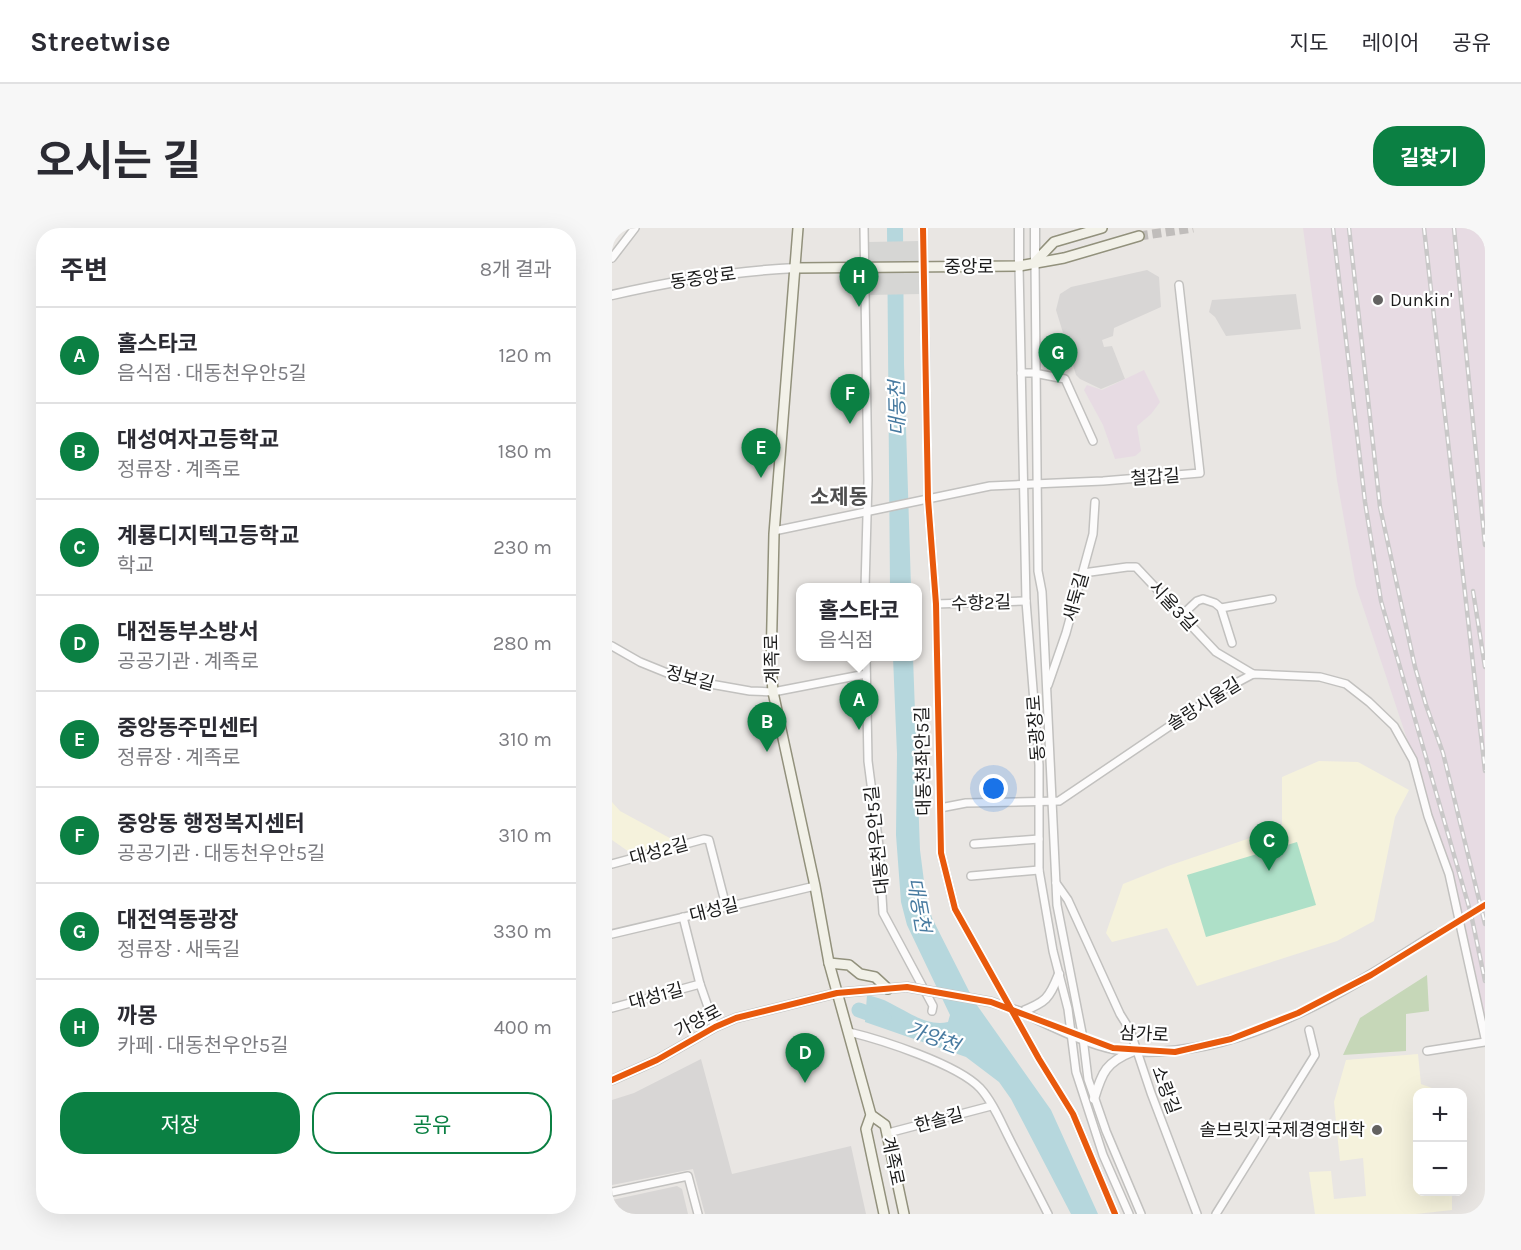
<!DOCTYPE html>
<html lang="ko">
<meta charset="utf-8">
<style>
:root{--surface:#fff;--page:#f7f7f7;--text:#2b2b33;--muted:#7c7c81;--line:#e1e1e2;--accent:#0b8043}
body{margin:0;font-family:Karla,"Noto Sans KR",sans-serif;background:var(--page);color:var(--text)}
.controls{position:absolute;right:18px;bottom:18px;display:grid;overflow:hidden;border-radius:12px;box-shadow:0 6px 24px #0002}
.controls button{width:54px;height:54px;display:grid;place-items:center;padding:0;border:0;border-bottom:2px solid var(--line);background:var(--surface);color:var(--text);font:30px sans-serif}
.you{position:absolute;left:382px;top:561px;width:21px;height:21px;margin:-15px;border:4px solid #fff;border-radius:50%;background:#1a73e8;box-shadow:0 0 0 9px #1a73e833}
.badge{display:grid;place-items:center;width:39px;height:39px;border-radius:50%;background:var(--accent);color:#fff;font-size:20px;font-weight:700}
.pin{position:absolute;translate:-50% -50px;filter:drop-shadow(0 2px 3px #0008)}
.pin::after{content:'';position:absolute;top:32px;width:21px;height:18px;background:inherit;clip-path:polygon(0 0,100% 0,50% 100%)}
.popup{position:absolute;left:184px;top:355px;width:126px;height:78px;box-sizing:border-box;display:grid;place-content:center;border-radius:12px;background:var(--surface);filter:drop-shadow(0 2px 4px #0005);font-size:20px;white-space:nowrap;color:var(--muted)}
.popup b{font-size:22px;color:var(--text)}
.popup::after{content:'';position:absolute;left:50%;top:100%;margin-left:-12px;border:12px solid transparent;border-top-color:var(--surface)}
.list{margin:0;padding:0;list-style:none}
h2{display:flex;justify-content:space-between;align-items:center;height:78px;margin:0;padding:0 24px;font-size:26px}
h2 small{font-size:20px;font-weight:400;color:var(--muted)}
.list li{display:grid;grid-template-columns:39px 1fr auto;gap:18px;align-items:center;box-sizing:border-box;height:96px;padding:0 24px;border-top:2px solid var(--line)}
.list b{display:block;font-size:22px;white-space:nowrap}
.list p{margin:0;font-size:20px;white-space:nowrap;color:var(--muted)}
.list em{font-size:20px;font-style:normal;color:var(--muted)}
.actions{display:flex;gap:12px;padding:18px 24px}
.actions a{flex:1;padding:14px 0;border:2px solid var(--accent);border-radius:24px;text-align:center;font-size:21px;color:var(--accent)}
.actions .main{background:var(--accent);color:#fff}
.map{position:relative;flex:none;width:873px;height:986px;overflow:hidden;border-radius:24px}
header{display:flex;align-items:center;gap:36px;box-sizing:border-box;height:84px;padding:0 30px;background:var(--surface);border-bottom:2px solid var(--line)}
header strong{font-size:28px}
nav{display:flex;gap:33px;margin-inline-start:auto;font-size:21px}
.intro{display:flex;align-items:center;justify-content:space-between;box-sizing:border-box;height:144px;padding:0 36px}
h1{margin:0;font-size:42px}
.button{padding:15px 27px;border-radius:24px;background:var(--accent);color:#fff;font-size:21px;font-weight:700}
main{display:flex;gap:36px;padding:0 36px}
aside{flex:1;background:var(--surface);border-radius:24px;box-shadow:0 6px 24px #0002}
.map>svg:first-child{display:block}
.residential{fill:#d8d6d5}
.industrial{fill:#e7dbe3}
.education{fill:#f5f2dc}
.forest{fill:#c6d7b8}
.pitch{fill:#aee0c8}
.water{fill:#b6d7dd}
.pier{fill:#d6d6d4}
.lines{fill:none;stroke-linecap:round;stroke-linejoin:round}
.river{stroke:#b6d7dd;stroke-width:15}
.tertiary-tunnel{stroke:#c0bdbb;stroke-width:8;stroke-dasharray:8 4;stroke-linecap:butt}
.secondary-tunnel{stroke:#c0bdbb;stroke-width:9;stroke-dasharray:9 4.5;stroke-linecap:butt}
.minor-casing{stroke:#c2c1bf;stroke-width:10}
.tertiary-casing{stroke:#c2c1bf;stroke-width:11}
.secondary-casing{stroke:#92917c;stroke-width:12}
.minor{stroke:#fcfbfb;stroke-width:7}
.tertiary{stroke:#fcfbfb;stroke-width:8}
.secondary{stroke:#f2f1e8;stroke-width:9}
.rail-casing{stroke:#c9c8c8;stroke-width:4.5}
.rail{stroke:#fff;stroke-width:2;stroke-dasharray:7;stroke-linecap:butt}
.tertiary-bridge-casing{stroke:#c2c1bf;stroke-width:11;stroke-linecap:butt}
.tertiary-bridge{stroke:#fcfbfb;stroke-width:8}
.cycleway-casing{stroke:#fff;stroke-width:10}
.cycleway{stroke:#e8590c;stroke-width:6}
.poi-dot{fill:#636261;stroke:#fff;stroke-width:2}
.labels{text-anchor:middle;stroke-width:4.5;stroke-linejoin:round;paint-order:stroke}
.street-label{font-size:18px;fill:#1b1b1b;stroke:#fff}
.poi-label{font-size:18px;fill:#1b1b1b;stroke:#fff;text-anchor:start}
.water-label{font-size:20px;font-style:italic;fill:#477aa0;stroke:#fff}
.quarter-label{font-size:21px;font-weight:bold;fill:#4e4e4e;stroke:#fff}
</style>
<header>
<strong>Streetwise</strong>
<nav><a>지도</a><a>레이어</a><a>공유</a></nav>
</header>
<div class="intro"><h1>오시는 길</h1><a class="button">길찾기</a></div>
<main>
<aside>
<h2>주변<small>8개 결과</small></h2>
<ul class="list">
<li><span class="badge">A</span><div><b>홀스타코</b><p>음식점 · 대동천우안5길</p></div><em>120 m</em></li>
<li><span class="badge">B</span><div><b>대성여자고등학교</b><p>정류장 · 계족로</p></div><em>180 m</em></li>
<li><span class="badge">C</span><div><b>계룡디지텍고등학교</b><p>학교</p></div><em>230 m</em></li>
<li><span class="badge">D</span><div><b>대전동부소방서</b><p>공공기관 · 계족로</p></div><em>280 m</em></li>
<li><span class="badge">E</span><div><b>중앙동주민센터</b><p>정류장 · 계족로</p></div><em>310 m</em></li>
<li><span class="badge">F</span><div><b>중앙동 행정복지센터</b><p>공공기관 · 대동천우안5길</p></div><em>310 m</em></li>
<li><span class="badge">G</span><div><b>대전역동광장</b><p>정류장 · 새둑길</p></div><em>330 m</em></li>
<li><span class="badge">H</span><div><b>까몽</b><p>카페 · 대동천우안5길</p></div><em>400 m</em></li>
</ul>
<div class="actions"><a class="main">저장</a><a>공유</a></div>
</aside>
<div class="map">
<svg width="873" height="986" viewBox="0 0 873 986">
<rect width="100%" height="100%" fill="#e9e6e3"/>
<g class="residential">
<path d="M535,42L547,49L549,79L502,100L501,108L490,112L492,119L500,118L513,151L489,161L468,151L464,147L444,82L448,66L459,59Z"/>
<path d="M684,66L689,101L614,108L603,89L597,84L600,72Z"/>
<path d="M89,831L120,946L239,918L254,986H93L81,941L0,957V872L22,865Z"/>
<path d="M65,958L70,961L76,986H0V972Z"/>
</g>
<g class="industrial">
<path d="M691,0H873V793L844,658L744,358L725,252Z"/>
<path d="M532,142L548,174L539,186L525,198L529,223L523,228L503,231L491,197L472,162L475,157L490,162Z"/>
</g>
<g class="education">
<path d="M707,533L746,534L797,562L783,589L762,693L725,713L585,758L555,700L500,714L494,705L511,656L556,638L670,599V549Z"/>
<path d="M0,574L8,583L65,614L20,626L0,612Z"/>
<path d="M806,826L809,856L831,864H806V964H840V982L804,986H703L697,944L719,943L722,971L754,968L751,930L728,933L722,874L734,832Z"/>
</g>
<path class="forest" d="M815,747L817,783L794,786V823L731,827L748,790Z"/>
<path class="pitch" d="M685,614L704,677L594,709L575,647Z"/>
<g class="water">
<path d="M275,0H291L292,136L299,359H278Z"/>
<path d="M281,429H301L308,622L314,669L320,690L362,773L439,882L486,986H459L399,871L387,854L354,829L253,794L255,767C263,769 271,771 278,775C296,784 316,799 336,794L338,787L295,697L289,674L284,607L285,526Z"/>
</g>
<path class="pier" d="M308,13L309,66L257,67L256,14Z"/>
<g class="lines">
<path class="river" d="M247,782L272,791"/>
<path class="tertiary-tunnel" d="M820,708L873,677"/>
<path class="secondary-tunnel" d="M527,8L581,0"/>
<g class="minor-casing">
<g id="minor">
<path d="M252,0L256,252L253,360"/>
<path d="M311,0L316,271L324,376L329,625L343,681L427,831L461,886L503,986"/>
<path d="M0,30L23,0"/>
<path d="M423,34L426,343L430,364L445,677L471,810L476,851L494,903L529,986"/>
<path d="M407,38L414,373L427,537V642L441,723L456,781L464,844L491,927L517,986"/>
<path d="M409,145H422L453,151L481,213"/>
<path d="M162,303L378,258L491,253L588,245L567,57"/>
<path d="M471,345L515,339H524L604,424L641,446"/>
<path d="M324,376L414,373"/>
<path d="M609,380L660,371"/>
<path d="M570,387L585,373L591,371L603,375L609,380L620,415"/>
<path d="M0,418L28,434L70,451L138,463L161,464L254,446"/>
<path d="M254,428L256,533L267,618L271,685L321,778L320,783"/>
<path d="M436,457L454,405L481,306L483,274"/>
<path d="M328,580L354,575L447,573L611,462L641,446L708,449L734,456L757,474L782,498L801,532L816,588L837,646L873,810"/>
<path d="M362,616L427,611"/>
<path d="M0,636L92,611L97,612L114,678"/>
<path d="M359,648L427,642"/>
<path d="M444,655L456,672L508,786L518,802L539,865L585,986"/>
<path d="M71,689L88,756L103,799"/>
<path d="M0,706L203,658"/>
<path d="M0,780L88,756"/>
<path d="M237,804C270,812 345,836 368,860C380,873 388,892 396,908C409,934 423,960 436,986"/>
<path d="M815,823L873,814"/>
<path d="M276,905L379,878"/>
<path d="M0,964L76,948L86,986"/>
<path d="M604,986L703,827L697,802"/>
</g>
</g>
<g class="tertiary-casing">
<g id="tertiary">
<path d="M407,0V38"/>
<path d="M423,34V0"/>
<path d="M0,67C60,53 122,43 184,40"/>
<path d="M409,784C436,796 474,816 502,821C614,839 730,766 820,708"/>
<path d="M409,784C434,774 437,771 447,746"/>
<path d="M0,852L45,832L103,799L124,790L225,765L295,759"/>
<path d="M482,871C490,844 494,834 522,823"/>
</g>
</g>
<g class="secondary-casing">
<g id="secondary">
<path d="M186,0L162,306L159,437L161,464L203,658L217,735L259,887L254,901L272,986"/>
<path d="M423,34L442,14L490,0"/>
<path d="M184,40L407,38L452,30L527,8"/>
<path d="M217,735L237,737L248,746L263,749L276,761"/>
<path d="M259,887L273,897L292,986"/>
</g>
</g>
<use href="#minor" class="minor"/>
<use href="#tertiary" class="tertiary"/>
<use href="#secondary" class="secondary"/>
<g class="rail-casing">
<g id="rail">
<path d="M721,0L753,274L769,373L859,686L873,753"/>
<path d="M737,0L768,279L803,439L814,477L831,525L873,696"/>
<path d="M812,0L873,543"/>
<path d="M842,0L873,317"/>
<path d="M861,363L873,439"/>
</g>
</g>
<use href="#rail" class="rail"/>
<g class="tertiary-bridge-casing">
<path id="tertiary-bridge" d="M295,759L379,774L409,784"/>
</g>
<use href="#tertiary-bridge" class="tertiary-bridge"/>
<g class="cycleway-casing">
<g id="cycleway">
<path d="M311,0L316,271L324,376L329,625L343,681L427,831L461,886L503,986"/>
<path d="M0,852L45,832L103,799L124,790L225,765L295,759L379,774L501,820L563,824L619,811L686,785L759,747L873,677"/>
</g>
</g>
<use href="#cycleway" class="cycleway"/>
</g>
<g class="poi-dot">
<circle cx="766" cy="72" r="6"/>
<circle cx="765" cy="902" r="6"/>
</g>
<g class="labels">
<g class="street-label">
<text x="357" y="45">중앙로</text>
<text transform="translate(91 50) rotate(-8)" y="6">동중앙로</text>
<text transform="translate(543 249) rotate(-4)" y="6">철갑길</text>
<text transform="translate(464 369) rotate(-74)" y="6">새둑길</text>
<text transform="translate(369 375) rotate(-2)" y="6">수향2길</text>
<text transform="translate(561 378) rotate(47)" y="6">시울3길</text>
<text transform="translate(160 431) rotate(-91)" y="6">계족로</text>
<text transform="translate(78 450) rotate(15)" y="6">정보길</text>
<text transform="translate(592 476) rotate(-32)" y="6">솔랑시울길</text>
<text transform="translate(424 500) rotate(-94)" y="6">동광장로</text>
<text transform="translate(311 533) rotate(-91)" y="6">대동천좌안5길</text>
<text transform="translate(265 612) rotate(-96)" y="6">대동천우안5길</text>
<text transform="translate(47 623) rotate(-15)" y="6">대성2길</text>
<text transform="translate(102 682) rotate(-14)" y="6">대성길</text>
<text transform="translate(44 768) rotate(-15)" y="6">대성1길</text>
<text transform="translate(86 793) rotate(-27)" y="6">가양로</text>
<text transform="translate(532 806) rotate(3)" y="6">삼가로</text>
<text transform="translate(554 862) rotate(70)" y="6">소랑길</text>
<text transform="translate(327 892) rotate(-15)" y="6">한솔길</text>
<text transform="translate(281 933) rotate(78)" y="6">계족로</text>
</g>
<g class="poi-label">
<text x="778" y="78">Dunkin'</text>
<text x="753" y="908" text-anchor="end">솔브릿지국제경영대학</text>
</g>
<g class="water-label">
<text transform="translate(285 180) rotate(-91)" y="7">대동천</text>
<text transform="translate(307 677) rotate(80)" y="7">대동천</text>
<text transform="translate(321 809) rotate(21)" y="7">가양천</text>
</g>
<g class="quarter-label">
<text x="227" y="276">소제동</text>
</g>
</g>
</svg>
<div class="controls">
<button>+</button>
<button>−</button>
</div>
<div class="you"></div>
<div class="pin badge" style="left:247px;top:502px">A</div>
<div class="popup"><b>홀스타코</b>음식점</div>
<div class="pin badge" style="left:155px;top:524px">B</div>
<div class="pin badge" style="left:657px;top:643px">C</div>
<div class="pin badge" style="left:193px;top:855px">D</div>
<div class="pin badge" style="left:149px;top:250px">E</div>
<div class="pin badge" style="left:238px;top:196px">F</div>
<div class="pin badge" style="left:446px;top:155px">G</div>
<div class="pin badge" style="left:247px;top:79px">H</div>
</div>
</main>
